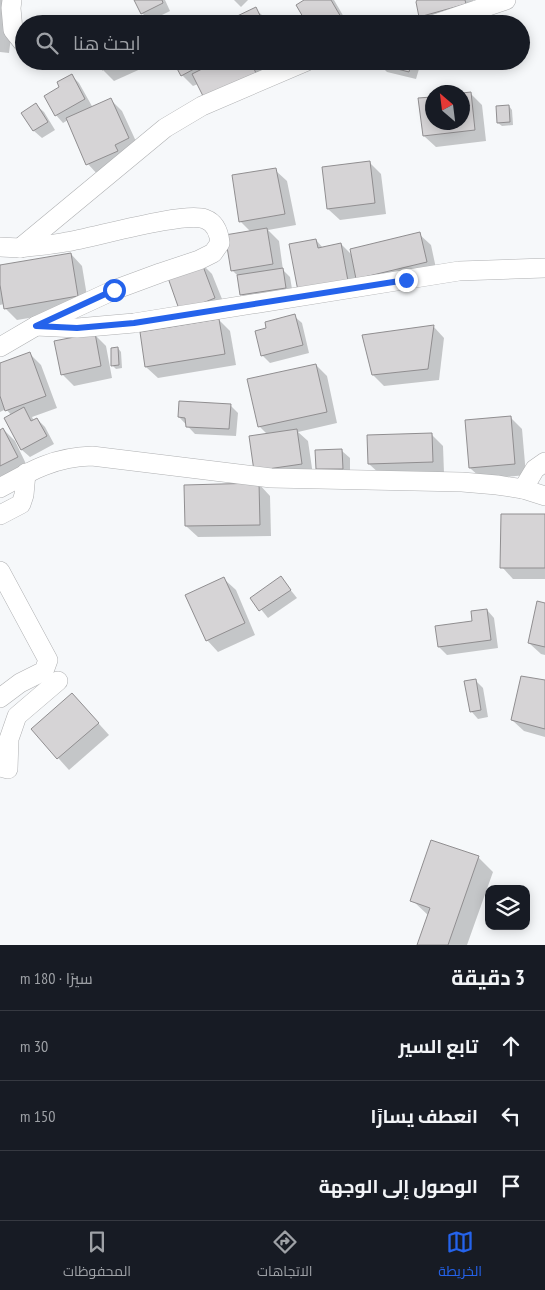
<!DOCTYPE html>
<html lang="ar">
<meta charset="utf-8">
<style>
:root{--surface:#171b24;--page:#20242c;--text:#f1f3f6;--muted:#9ea1a6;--line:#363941;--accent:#2563eb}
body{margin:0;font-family:"PT Sans Narrow",Cairo,sans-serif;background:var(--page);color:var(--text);direction:rtl}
.controls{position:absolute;right:15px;bottom:15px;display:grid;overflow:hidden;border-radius:10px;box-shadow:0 2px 12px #0003}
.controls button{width:45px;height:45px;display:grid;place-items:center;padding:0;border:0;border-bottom:1px solid var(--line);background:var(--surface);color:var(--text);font:25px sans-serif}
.compass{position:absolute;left:425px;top:85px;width:45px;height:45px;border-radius:50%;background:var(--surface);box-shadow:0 2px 12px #0003;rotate:332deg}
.stop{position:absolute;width:15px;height:15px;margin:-11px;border:4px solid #2563eb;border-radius:50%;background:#fff}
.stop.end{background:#2563eb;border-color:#fff;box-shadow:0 1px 5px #0008}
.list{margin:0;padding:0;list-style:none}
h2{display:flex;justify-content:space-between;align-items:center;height:65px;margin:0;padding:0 20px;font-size:21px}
h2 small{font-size:16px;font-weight:400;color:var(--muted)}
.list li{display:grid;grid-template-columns:32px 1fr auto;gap:15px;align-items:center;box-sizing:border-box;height:70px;padding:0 20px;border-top:1px solid var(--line)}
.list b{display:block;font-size:19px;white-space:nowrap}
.list em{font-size:16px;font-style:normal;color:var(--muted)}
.icon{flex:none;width:28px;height:28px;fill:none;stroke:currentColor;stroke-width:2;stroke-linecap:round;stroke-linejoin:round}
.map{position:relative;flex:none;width:545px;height:945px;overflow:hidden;direction:ltr}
.search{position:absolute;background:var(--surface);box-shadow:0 2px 12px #0003;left:15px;right:15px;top:15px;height:55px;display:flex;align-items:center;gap:12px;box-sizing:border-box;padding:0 18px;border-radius:28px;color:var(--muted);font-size:19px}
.sheet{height:275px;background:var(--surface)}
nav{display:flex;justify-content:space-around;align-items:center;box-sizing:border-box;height:70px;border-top:1px solid var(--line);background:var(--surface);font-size:14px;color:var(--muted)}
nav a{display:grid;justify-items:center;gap:2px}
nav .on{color:var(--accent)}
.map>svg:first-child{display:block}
.shadow{fill:#0003}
.building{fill:#d6d4d6;stroke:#908e90}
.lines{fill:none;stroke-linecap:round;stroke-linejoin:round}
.minor-casing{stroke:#afb0b2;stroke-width:20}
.minor{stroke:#fff;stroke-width:19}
.route{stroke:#2563eb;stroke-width:6}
</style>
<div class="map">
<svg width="545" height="945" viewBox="0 0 545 945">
<rect width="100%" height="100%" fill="#f6f8fa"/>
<g class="shadow">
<path d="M0,0H10L15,6L9,53L0,52Z"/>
<path d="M135,0H165L170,11L150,21L142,13Z"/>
<path d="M234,0H248L241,7Z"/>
<path d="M307,0H334L348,24H294L305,17Z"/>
<path d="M419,0H473L477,16L428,24L420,16Z"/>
<path d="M255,9L263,16L267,24H235Z"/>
<path d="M216,20L221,24H208Z"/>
<path d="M99,61H142L145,67L114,81L103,70Z"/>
<path d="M175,61H255L266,84H198L193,86L182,75Z"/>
<path d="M380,61H412L419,69L416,79L387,72L379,64Z"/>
<path d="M71,75L79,83L93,108L111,100L122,111L140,150L99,176L88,164L68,120L63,123L56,115L61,88Z"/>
<path d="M470,93L482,105L486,141L436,147L424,136L419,99L432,98V122H462Z"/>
<path d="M36,105L44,112L55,130L42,138L34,131L23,113Z"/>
<path d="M509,106L512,110L513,125L502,126L498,123Z"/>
<path d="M369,162L381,174L386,214L340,220L328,209Z"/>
<path d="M275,170L287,181L296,225L268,230L279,241L283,270L290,277L293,295L249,302L241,294L238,276L232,270L251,232L240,221Z"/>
<path d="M419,234L431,245L437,273L359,292L310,302L316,240L323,248L341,244L353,256Z"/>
<path d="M71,254L82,266L89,308L17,320L5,308L4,304L0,305V266Z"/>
<path d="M201,263L212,274L226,309L193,323Z"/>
<path d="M294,316L302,323L309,353L270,363L262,355L268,329Z"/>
<path d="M219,320L230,331L236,365L158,378L146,367Z"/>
<path d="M433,326L444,338L439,380L384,386L373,375Z"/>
<path d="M94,334L106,346L112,378L74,386L62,374Z"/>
<path d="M118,348L121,352L122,368L116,369L112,365Z"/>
<path d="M30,354L41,365L57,408L32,417L34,421L37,419L45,427L54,444L30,457L22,450L6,419L12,416L6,409L0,412V364Z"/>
<path d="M316,365L327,376L337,423L298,432L308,441L313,475L267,482V434L259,426Z"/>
<path d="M230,405L238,413L236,436L195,434L179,417Z"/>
<path d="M510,417L522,429L526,475L482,479L470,468Z"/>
<path d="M3,429L15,441L28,468L0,483V431Z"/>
<path d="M431,434L443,446L444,473L381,475L369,464Z"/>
<path d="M342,451L350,458V476H325L317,469Z"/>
<path d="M259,484L270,496L271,536L198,537L186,526Z"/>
<path d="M545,515V579H513L502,567Z"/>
<path d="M281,578L297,598L268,618L252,598Z"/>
<path d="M224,579L236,590L255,635L218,652L207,640Z"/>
<path d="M545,604V655L541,654L529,643Z"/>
<path d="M487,610L494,618L498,648L447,655L439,647L437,627L474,622Z"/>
<path d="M475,680L483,688L488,717L478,719L471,711Z"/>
<path d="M545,681V737L524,731L512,720Z"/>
<path d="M72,694L109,735L69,770L32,729Z"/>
<path d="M478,857L493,872L467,945H419L429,916L412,900Z"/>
</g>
<g class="building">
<path d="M134,0H162L163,3L141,14Z"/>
<path d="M304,0H331L345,24H291L303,17L296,5Z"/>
<path d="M417,0H465L466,4L419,17L416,2Z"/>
<path d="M256,7L264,24H234L231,19Z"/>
<path d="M98,61H122L102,70Z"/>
<path d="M173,61H209L181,76Z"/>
<path d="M218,61H250L256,73L204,98L192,74Z"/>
<path d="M379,61H412L409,72L378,64Z"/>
<path d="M72,74L85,99L55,116L44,96L59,87L57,82Z"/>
<path d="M471,92L475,130L423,136L418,98L432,97V122H462V93Z"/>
<path d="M111,98L129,138L115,145L118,151L86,165L66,118Z"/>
<path d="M36,103L48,122L33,131L21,113Z"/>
<path d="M509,105L510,122L497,123L496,106Z"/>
<path d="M370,161L375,203L327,209L322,167Z"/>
<path d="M276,168L285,214L239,222L232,175Z"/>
<path d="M267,228L273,264L231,271L225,235Z"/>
<path d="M420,232L427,262L356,279L350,249Z"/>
<path d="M316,239L318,248L341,243L348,281L298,291L289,244Z"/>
<path d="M71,253L78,296L4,309L0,285V265Z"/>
<path d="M201,261L215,298L180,312L167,275Z"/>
<path d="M283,268L286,288L240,295L237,275Z"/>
<path d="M295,314L303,345L261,356L255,331L266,328L265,322Z"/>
<path d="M219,319L225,354L145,367L140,332Z"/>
<path d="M434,325L428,369L372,375L362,335Z"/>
<path d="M95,333L101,366L61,375L54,341Z"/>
<path d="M118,347L119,365L111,366V348Z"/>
<path d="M30,352L46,396L5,411L0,396V363Z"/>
<path d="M316,364L327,412L258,427L247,379Z"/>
<path d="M179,401L231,404L229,429L186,427L185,418L178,417Z"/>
<path d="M24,407L31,421L37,418L47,436L21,450L4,418Z"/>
<path d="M511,416L515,464L469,468L465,420Z"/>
<path d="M3,428L18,457L0,466V430Z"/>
<path d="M297,429L302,464L254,471L249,436Z"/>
<path d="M432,433L433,462L368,464L367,435Z"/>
<path d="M342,449L343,469H316L315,450Z"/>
<path d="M259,483L260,525L185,526L184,485Z"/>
<path d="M501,514H545V568H500Z"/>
<path d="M281,576L291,590L259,611L250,598Z"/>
<path d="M224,577L245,623L206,641L185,595Z"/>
<path d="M537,601L545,603V647L528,643Z"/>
<path d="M487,609L491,640L438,647L435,626L472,621L471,611Z"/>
<path d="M521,676L545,680V729L511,720Z"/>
<path d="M476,679L481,710L470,712L464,681Z"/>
<path d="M72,693L99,723L57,759L31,729Z"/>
<path d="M431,840L479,856L448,945H417L430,908L410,901Z"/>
</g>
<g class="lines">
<g class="minor-casing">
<g id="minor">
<path d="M12,0L11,8L13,30L24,44"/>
<path d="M435,24L506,0"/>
<path d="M0,247L20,248L165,128L202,106L307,61"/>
<path d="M36,326L77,328L134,323L459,271L545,268"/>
<path d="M0,347L36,326L114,290L160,273L199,260L213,253L220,243C219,233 216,223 205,219C184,211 93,238 66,242C51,245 35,246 20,248"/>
<path d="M0,488C32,470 55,457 92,456L271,478L462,482L497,485L523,489L545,496"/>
<path d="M523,489L535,469L545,462"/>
<path d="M0,515L21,504L24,495L26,473"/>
<path d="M0,571L48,660L44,671L20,683L0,698"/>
<path d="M0,767L8,769L9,739L17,716L58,681"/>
</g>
</g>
<use href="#minor" class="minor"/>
</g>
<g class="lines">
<path class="route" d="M114,290L36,326L77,328L134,323L406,280"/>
</g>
</svg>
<div class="controls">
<button><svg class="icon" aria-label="layers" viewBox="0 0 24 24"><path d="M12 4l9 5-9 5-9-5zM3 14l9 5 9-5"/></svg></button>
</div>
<svg class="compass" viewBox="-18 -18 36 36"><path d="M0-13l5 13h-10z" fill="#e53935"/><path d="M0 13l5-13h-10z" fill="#9ea1a6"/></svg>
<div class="stop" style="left:114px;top:290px"></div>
<div class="stop end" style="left:406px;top:280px"></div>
<div class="search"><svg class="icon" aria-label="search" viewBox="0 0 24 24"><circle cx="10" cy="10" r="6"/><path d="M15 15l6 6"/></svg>ابحث هنا</div>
</div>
<section class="sheet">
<h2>3 دقيقة<small>سيرًا · 180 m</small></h2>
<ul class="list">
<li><svg class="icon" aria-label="ahead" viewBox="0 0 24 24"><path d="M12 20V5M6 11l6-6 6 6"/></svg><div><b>تابع السير</b></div><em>30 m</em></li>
<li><svg class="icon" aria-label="left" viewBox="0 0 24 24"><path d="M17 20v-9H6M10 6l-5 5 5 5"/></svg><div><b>انعطف يسارًا</b></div><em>150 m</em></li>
<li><svg class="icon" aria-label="arrive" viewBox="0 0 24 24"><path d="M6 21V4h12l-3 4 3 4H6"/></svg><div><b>الوصول إلى الوجهة</b></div></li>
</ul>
</section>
<nav>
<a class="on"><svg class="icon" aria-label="map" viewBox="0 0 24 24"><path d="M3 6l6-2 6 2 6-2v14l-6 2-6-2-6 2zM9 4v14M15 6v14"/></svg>الخريطة</a>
<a><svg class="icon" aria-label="directions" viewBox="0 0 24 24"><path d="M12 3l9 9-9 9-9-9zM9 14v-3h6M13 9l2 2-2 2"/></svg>الاتجاهات</a>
<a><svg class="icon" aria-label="saved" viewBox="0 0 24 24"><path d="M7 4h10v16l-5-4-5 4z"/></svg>المحفوظات</a>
</nav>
